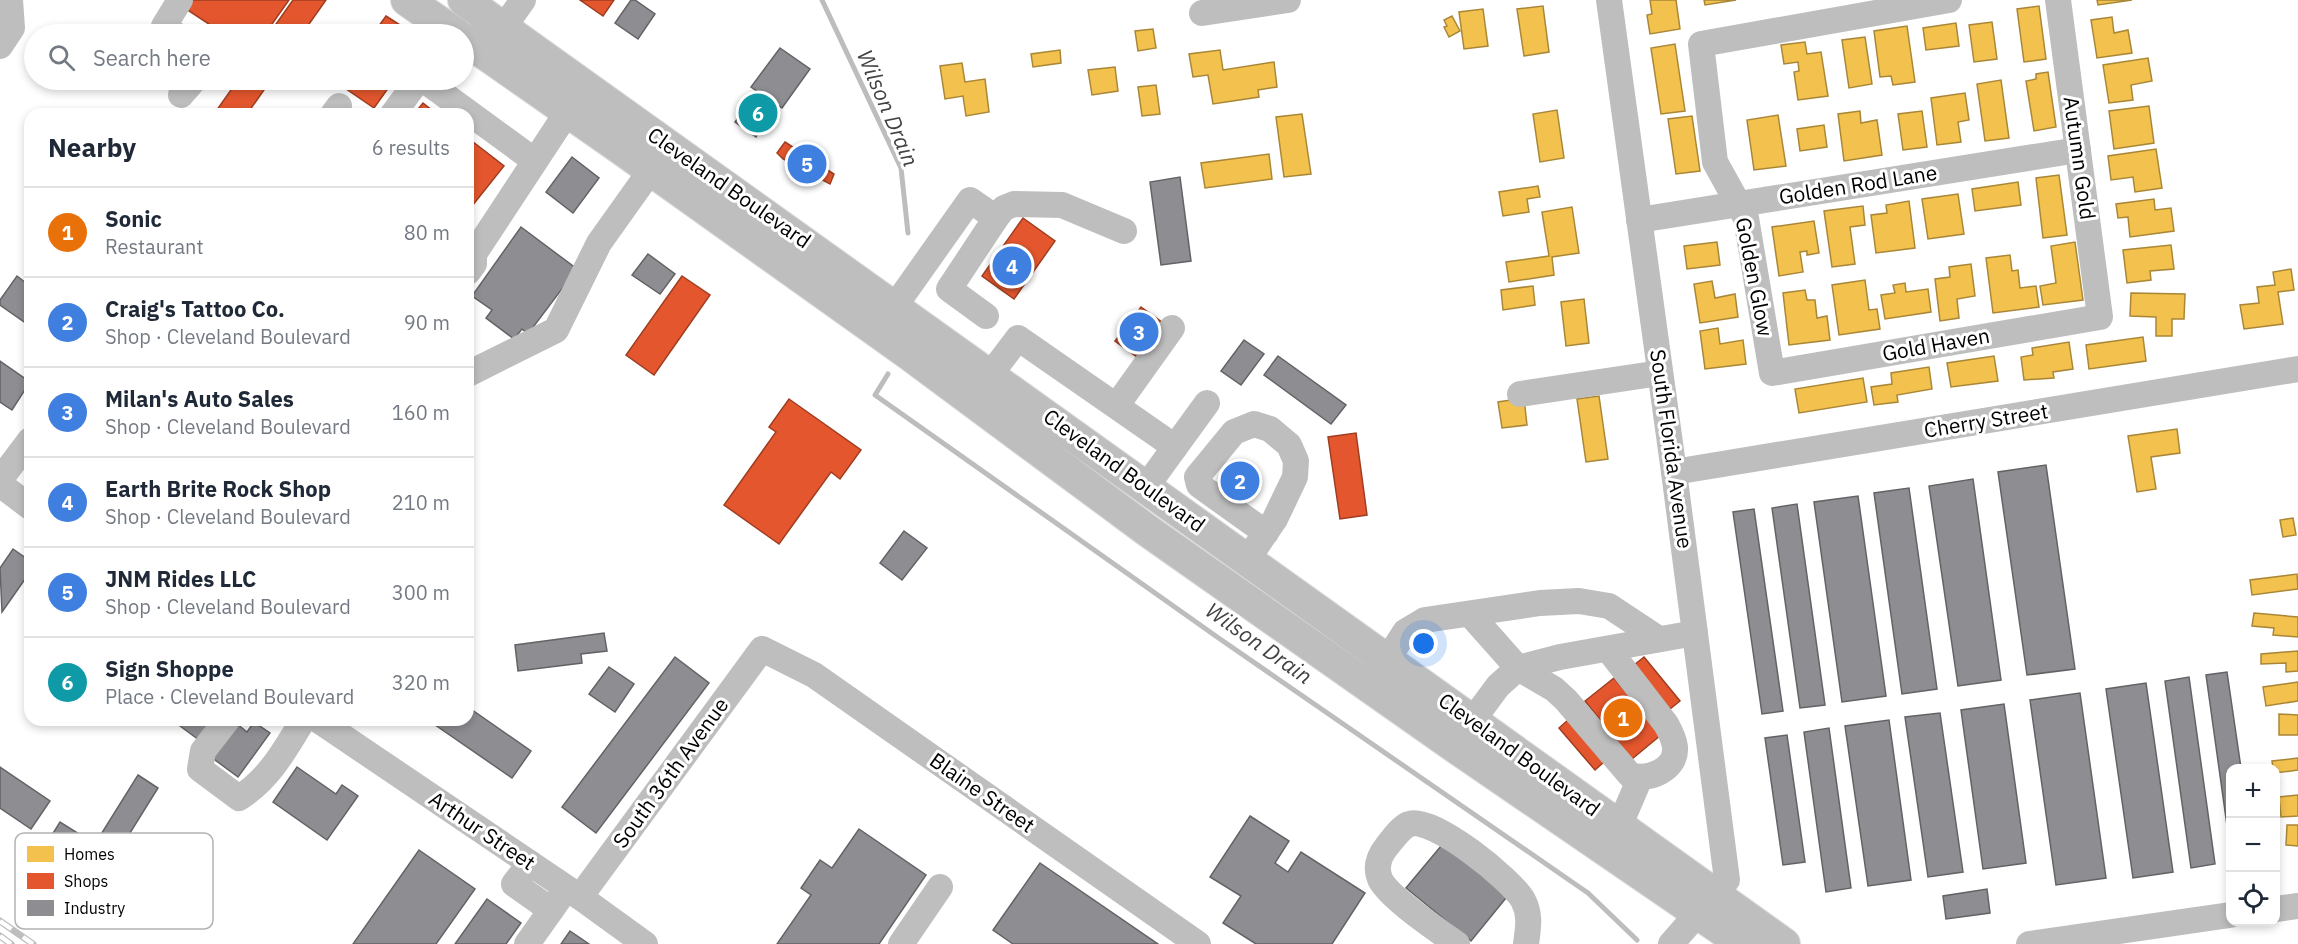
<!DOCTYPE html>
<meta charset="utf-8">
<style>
:root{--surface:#fff;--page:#f2f2f3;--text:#1f2937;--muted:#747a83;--line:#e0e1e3;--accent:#1a73e8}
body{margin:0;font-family:"IBM Plex Sans",sans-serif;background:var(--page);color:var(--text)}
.controls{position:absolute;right:18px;bottom:18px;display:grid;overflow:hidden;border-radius:12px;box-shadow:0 3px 9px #0003}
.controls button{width:54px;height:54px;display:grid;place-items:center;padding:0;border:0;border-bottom:2px solid var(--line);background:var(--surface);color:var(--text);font:30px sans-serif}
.you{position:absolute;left:1424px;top:644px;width:21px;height:21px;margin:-15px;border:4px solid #fff;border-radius:50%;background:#1a73e8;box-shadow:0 0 0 9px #1a73e833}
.badge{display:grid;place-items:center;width:39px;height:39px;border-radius:50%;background:var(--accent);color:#fff;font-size:20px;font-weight:700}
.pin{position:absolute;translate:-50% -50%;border:3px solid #fff;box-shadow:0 2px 6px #0006}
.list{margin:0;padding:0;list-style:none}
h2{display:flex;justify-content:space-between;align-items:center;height:78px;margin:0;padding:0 24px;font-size:26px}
h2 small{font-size:20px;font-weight:400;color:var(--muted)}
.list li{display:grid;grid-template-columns:39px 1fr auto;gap:18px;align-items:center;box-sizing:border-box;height:90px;padding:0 24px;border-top:2px solid var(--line)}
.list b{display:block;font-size:22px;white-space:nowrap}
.list p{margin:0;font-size:20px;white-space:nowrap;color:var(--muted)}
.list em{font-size:20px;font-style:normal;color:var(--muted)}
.icon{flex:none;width:33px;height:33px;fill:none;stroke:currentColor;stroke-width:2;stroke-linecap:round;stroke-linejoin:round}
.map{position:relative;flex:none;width:2298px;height:944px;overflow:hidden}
.search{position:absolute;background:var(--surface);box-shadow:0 3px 9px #0003;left:24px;top:24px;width:450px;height:66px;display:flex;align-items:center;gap:15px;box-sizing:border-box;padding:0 21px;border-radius:33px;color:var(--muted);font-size:22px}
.panel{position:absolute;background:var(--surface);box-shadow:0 3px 9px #0003;left:24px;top:108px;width:450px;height:618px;border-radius:18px}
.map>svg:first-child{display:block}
.homes{fill:#f2c14e;stroke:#a98737;stroke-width:1.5}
.shops{fill:#e4572e;stroke:#a03d20;stroke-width:1.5}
.industry{fill:#8d8d92;stroke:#636366;stroke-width:1.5}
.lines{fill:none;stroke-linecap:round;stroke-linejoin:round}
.stream{stroke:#bdbdbd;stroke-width:5}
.major-casing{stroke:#dbdbdb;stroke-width:34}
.minor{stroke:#bebebe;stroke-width:26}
.major{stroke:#bebebe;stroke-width:32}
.rail-casing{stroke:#bebebe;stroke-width:7}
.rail{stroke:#fff;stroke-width:4.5;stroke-dasharray:14;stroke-linecap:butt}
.labels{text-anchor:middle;stroke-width:6;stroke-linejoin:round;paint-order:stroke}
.street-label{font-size:21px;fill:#000;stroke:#fff}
.water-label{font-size:22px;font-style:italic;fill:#424242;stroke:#fff}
.key{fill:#fff;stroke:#b2b2b2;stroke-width:1.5}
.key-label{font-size:16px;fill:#000}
</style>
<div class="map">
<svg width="2298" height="944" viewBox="0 0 2298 944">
<rect width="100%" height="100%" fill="#fff"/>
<g class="homes">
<path d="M1650,0H1676L1680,29L1650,34L1647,15L1652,14Z"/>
<path d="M1704,0H1736L1705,5Z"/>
<path d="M2097,0H2132L2098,5Z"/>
<path d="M1543,6L1549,52L1524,56L1517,9Z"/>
<path d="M2039,6L2046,59L2024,62L2017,9Z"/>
<path d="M1483,9L1488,46L1464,49L1459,12Z"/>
<path d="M1452,16L1460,31L1449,37L1444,27L1447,26L1444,20Z"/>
<path d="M2112,17L2114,33L2128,30L2132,53L2097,58L2091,20Z"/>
<path d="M1992,22L1997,59L1974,62L1969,25Z"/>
<path d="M1956,23L1959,46L1926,50L1923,28Z"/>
<path d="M1907,26L1915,82L1893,85L1891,76L1880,77L1874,31Z"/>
<path d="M1153,29L1156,48L1138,51L1135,31Z"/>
<path d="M1865,37L1872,84L1849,88L1842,40Z"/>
<path d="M1805,42L1807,54L1821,52L1828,96L1798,100L1794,72L1799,71L1798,62L1784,64L1781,45Z"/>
<path d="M1675,44L1685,111L1661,114L1651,48Z"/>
<path d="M1060,50L1061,63L1033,67L1031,54Z"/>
<path d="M1220,50L1223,70L1274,62L1277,87L1258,90L1259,97L1213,104L1208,75L1193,77L1189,54Z"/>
<path d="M2148,58L2152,81L2131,85L2133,100L2109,103L2103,65Z"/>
<path d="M962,63L965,82L985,79L989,112L966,116L963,96L945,99L940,66Z"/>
<path d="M1115,67L1118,91L1092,95L1088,70Z"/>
<path d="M2048,72L2056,127L2034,131L2026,81L2036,79V74Z"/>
<path d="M2001,80L2009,138L1985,141L1977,84Z"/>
<path d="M1156,85L1160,114L1142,116L1138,87Z"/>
<path d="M1965,93L1969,120L1958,122L1961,142L1937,145L1931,98Z"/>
<path d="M2149,106L2154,143L2114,149L2109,111Z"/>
<path d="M1557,110L1564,158L1540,162L1533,114Z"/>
<path d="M1860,111L1861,123L1877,120L1882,155L1844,161L1838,114Z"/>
<path d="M1922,111L1927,147L1903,150L1898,114Z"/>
<path d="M1302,114L1311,174L1284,177L1276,117Z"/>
<path d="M1778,115L1786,166L1754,170L1747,120Z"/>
<path d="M1692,116L1700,171L1676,174L1668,119Z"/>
<path d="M1824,125L1827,147L1800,151L1797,129Z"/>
<path d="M2156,149L2162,188L2135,192L2133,177L2111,180L2108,156Z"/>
<path d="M1269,154L1272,179L1205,188L1201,163Z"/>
<path d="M2059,175L2067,235L2043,238L2036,178Z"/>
<path d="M2018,182L2021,205L1975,211L1972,189Z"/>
<path d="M1538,186L1540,197L1527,199L1529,212L1503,216L1499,192Z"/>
<path d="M1958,194L1964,234L1928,239L1922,199Z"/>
<path d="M2154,199L2155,210L2171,208L2174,231L2130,237L2128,217L2118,218L2116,204Z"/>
<path d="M1909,201L1915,248L1876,253L1871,215L1887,213L1886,205Z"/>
<path d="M1863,206L1865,225L1850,227L1855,264L1832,267L1824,211Z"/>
<path d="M1572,207L1579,253L1552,257L1554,275L1509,282L1506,262L1549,256L1542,212Z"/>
<path d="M1814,221L1819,253L1807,255V251L1800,252L1803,272L1779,276L1772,227Z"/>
<path d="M1717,242L1720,265L1687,269L1684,246Z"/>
<path d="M2075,242L2083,300L2043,305L2040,286L2056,283L2051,246Z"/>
<path d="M2171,245L2174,269L2150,271L2151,280L2127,283L2123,250Z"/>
<path d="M2010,255L2012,271L2018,270L2020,288L2036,286L2039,307L1993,313L1986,258Z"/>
<path d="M1971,264L1975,296L1957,299L1959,318L1940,321L1935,279L1950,277L1949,267Z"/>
<path d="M2291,269L2294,290L2278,292L2283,324L2244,329L2240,305L2259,303L2257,287L2275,285L2273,272Z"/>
<path d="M1865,280L1869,310L1877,309L1880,329L1839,335L1832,285Z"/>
<path d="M1712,281L1715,298L1735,294L1738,317L1700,323L1694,284Z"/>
<path d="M1905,283L1906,292L1928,289L1931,312L1885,319L1881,295L1895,293L1893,285Z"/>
<path d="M1533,286L1535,305L1503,310L1501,290Z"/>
<path d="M1805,290L1807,300H1815L1817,318L1827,316L1830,340L1789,345L1783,293Z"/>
<path d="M2131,293L2185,294L2184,319H2172V336H2156V317L2130,316Z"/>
<path d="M1584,299L1589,343L1566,346L1561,302Z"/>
<path d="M1718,328L1720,344L1743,340L1746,364L1705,369L1700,331Z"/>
<path d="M2143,337L2146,361L2089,369L2086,345Z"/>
<path d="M2069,342L2073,369L2053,372L2054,378L2024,380L2021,357L2033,355L2032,348Z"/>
<path d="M1994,356L1998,381L1951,387L1947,363Z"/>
<path d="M1929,367L1932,389L1897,395L1898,402L1874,405L1871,387L1892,384L1891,373Z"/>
<path d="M1863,378L1867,402L1799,413L1795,389Z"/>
<path d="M1599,396L1608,459L1586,462L1577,399Z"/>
<path d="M1524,398L1527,425L1502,428L1498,402Z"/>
<path d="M2177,429L2180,453L2151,457L2156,489L2137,492L2128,436Z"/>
<path d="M2293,518L2296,535L2283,537L2280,520Z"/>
<path d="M2297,574L2298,589L2252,595L2250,580Z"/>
<path d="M2254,613L2298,617V637L2273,635L2274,628L2252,626Z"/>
<path d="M2298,651V671L2286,672V663L2261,664V654Z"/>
<path d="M2298,682V701L2266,706L2263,687Z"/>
<path d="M2279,714L2298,715V735H2279Z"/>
<path d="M2298,758V770L2276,773V768H2273L2272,761Z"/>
<path d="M2298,795V816L2281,817L2279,797Z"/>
<path d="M2287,825H2298V846L2286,845Z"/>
</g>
<g class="shops">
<path d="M192,0H289L265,34H224L186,9Z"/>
<path d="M293,0H326L302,34H269Z"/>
<path d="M580,0H614L603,16Z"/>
<path d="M386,16L414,34H373Z"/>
<path d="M238,80H271L247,114H214Z"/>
<path d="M342,80H394L374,108L339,84Z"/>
<path d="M423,103L437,114H414Z"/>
<path d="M468,138L504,166L468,211Z"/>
<path d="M785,142L834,174L830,184L783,159L777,153Z"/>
<path d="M1023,218L1055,241L1014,299L982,276Z"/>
<path d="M682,276L710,295L654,375L626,355Z"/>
<path d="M1141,307L1163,323L1137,357L1115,341Z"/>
<path d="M789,399L861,450L840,479L831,472L779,544L724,505L776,432L769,427Z"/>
<path d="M1356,433L1367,515L1340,519L1328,437Z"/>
<path d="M1230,465L1259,484L1250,498L1221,478Z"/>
<path d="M1644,657L1680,701L1670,709L1634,665Z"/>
<path d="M1614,678L1661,735L1632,759L1585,701Z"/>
<path d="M1568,720L1604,762L1595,770L1559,728Z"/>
</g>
<g class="industry">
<path d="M631,0H635L655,14L638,39L615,23Z"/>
<path d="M780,48L810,69L782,108L751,87Z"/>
<path d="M755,92L779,110L762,134L759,132L756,137L735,122Z"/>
<path d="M572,157L599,178L573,213L546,192Z"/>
<path d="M1180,177L1191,261L1161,265L1150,182Z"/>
<path d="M521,227L577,269L528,334L522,329L514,339L486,318L492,310L472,296Z"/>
<path d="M648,254L675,274L660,294L632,275Z"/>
<path d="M17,276L30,286V326L0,305V300Z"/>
<path d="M1244,340L1264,354L1241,385L1221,371Z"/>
<path d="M1278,356L1346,405L1331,424L1264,375Z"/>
<path d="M0,361L30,382L12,410L0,402Z"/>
<path d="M2046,465L2075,669L2027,675L1998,472Z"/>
<path d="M1973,479L2001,680L1958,686L1929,486Z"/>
<path d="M1909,488L1937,689L1902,694L1874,493Z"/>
<path d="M1858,496L1886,696L1842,702L1814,502Z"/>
<path d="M1797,504L1825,705L1800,708L1772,508Z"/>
<path d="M1754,509L1783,711L1762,714L1733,512Z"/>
<path d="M904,531L927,548L902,580L880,563Z"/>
<path d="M13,549L30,561V572L2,612L0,568Z"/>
<path d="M604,633L607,651L581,654L582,663L518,671L515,645Z"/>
<path d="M675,657L709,683L596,833L562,807Z"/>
<path d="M609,667L634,684L615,712L589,694Z"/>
<path d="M2227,672L2241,768H2230V847L2206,675Z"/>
<path d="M2189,677L2215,864L2191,868L2165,681Z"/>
<path d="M2146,683L2173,872L2133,878L2106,689Z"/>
<path d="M2080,693L2106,878L2056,885L2030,700Z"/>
<path d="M2004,704L2026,863L1983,869L1961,710Z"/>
<path d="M468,707L531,751L512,778L428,720H468Z"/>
<path d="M1940,713L1963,872L1928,877L1905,717Z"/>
<path d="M172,720H214L199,740Z"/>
<path d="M1889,720L1911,880L1868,886L1845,726Z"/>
<path d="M254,722L270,733L238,777L211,757L236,723L247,732Z"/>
<path d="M1829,728L1851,888L1826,892L1804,732Z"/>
<path d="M1787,735L1805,862L1783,865L1765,738Z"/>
<path d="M0,767L50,801L31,829L0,808Z"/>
<path d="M297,767L336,794L342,785L358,796L327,840L273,802Z"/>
<path d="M138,775L158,788L102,878L47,843L60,822L95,844Z"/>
<path d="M1250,816L1289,841L1275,863L1288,872L1301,852L1365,893L1332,944H1256L1223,923L1241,896L1210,877Z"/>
<path d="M859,829L926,875L879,944H777L811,895L801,888L820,860L832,868Z"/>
<path d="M1446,840L1510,893L1471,941L1406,888Z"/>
<path d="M419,850L475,889L436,944H353Z"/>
<path d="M1040,863L1158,944H1013L993,930Z"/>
<path d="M1987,889L1990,913L1946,919L1943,896Z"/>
<path d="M487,899L521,923L506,944H455Z"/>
<path d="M570,931L589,944H561Z"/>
</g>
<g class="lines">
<g class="stream">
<path d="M822,0L901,168L908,233"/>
<path d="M888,374L875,395L1220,639L1588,893L1637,940"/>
</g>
<g class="major-casing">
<g id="major">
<path d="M407,0L456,34"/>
<path d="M464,0L1784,944"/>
<path d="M464,39L623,150L909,354L1148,531L1454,746L1743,944"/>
</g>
</g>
<g class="minor">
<path d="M1609,0L1674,472L1727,880L1671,944"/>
<path d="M1949,0L1701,44L1715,162L1746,218L1772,373L2100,317L2058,0"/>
<path d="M1202,13L1288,0"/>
<path d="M175,34L164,26L180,0"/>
<path d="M492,44L523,0"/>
<path d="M0,46L12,28L10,0"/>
<path d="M424,80L535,161"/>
<path d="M181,95L194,80"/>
<path d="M333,114L339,106"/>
<path d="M393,114L418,80"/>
<path d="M996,218L1004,208L1014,204L1062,205L1124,231"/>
<path d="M1639,220L2078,150"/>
<path d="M468,272L474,264V254L568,111"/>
<path d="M895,306L970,200L996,218L949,289L986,316"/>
<path d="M468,374L556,330L599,243L651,170"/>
<path d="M990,375L1018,338L1175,447L1146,487"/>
<path d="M1520,394L1660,373"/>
<path d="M1117,405L1172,328"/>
<path d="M1175,447L1207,403"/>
<path d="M1674,472L2298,369"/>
<path d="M0,480L30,440"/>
<path d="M0,484L30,507"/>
<path d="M1247,560L1275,519L1295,477L1296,461L1289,445L1270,429L1254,424L1234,432L1197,477L1199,485L1266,533"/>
<path d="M1470,614L1518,668L1554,689L1566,700L1630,775C1648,781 1677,770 1675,747C1674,738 1670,731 1666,724L1608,649"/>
<path d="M1370,687L1405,632L1425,620L1540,603L1579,601L1609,606L1659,639"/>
<path d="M227,720L203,751L200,769L239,798C269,779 285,750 303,720"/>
<path d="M318,720L580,897L645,944"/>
<path d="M1461,736L1498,686L1518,668L1560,657L1695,633"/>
<path d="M1608,841L1619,827L1640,778"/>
<path d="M530,863L514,884L551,910"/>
<path d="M580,897L762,649L814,675L1198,944"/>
<path d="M2276,909L2298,906"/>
<path d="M527,944L561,896"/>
<path d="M901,944L940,887"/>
<path d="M1457,944C1439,931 1388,897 1380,879C1375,867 1379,856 1387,846C1393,839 1400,828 1409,824C1432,815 1512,880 1523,900C1531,915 1528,928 1526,944"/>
<path d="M2029,944L2230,915"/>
</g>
<use href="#major" class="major"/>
<g class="rail-casing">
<g id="rail">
<path d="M0,921L33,944"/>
<path d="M0,936L11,944"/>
</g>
</g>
<use href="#rail" class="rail"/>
</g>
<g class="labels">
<g class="street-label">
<text transform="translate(2079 158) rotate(82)" y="7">Autumn Gold</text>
<text transform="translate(1858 185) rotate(-9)" y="7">Golden Rod Lane</text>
<text transform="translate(729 188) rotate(35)" y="7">Cleveland Boulevard</text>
<text transform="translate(1754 277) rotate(79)" y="7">Golden Glow</text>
<text transform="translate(1936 345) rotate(-10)" y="7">Gold Haven</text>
<text transform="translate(1986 421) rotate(-9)" y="7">Cherry Street</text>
<text transform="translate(1671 449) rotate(82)" y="7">South Florida Avenue</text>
<text transform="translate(1124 471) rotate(36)" y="7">Cleveland Boulevard</text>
<text transform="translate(1519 755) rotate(36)" y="7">Cleveland Boulevard</text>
<text transform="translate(671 773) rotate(-54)" y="7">South 36th Avenue</text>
<text transform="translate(982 793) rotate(35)" y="7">Blaine Street</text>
<text transform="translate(482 831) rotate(34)" y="7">Arthur Street</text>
</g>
<g class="water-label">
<text transform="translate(888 108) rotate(67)" y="8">Wilson Drain</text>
<text transform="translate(1259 643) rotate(35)" y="8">Wilson Drain</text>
</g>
</g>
<rect x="15" y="833" width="198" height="96" rx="9" class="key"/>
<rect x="27" y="846" width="27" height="16" fill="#f2c14e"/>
<rect x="27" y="873" width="27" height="16" fill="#e4572e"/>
<rect x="27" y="900" width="27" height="16" fill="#8d8d92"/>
<g class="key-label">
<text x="64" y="860">Homes</text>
<text x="64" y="887">Shops</text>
<text x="64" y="914">Industry</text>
</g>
</svg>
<div class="controls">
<button>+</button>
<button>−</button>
<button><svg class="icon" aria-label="locate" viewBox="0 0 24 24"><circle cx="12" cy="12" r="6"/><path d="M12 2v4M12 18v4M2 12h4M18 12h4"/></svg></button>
</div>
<div class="you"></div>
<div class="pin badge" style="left:1623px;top:718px;background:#e8710a">1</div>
<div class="pin badge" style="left:1240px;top:481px;background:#3f7fe0">2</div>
<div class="pin badge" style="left:1139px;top:332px;background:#3f7fe0">3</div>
<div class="pin badge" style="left:1012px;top:266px;background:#3f7fe0">4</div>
<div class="pin badge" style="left:807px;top:164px;background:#3f7fe0">5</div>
<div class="pin badge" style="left:758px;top:113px;background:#0f9aa8">6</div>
<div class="search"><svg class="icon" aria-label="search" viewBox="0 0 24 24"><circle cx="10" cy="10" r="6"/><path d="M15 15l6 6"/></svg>Search here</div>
<section class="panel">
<h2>Nearby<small>6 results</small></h2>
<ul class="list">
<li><span class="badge" style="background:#e8710a">1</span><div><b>Sonic</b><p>Restaurant</p></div><em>80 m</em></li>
<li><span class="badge" style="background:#3f7fe0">2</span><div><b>Craig's Tattoo Co.</b><p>Shop · Cleveland Boulevard</p></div><em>90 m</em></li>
<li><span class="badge" style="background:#3f7fe0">3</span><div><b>Milan's Auto Sales</b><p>Shop · Cleveland Boulevard</p></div><em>160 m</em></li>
<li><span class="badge" style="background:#3f7fe0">4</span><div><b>Earth Brite Rock Shop</b><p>Shop · Cleveland Boulevard</p></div><em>210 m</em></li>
<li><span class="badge" style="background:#3f7fe0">5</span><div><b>JNM Rides LLC</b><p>Shop · Cleveland Boulevard</p></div><em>300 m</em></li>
<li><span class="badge" style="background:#0f9aa8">6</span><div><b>Sign Shoppe</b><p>Place · Cleveland Boulevard</p></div><em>320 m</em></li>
</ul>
</section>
</div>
